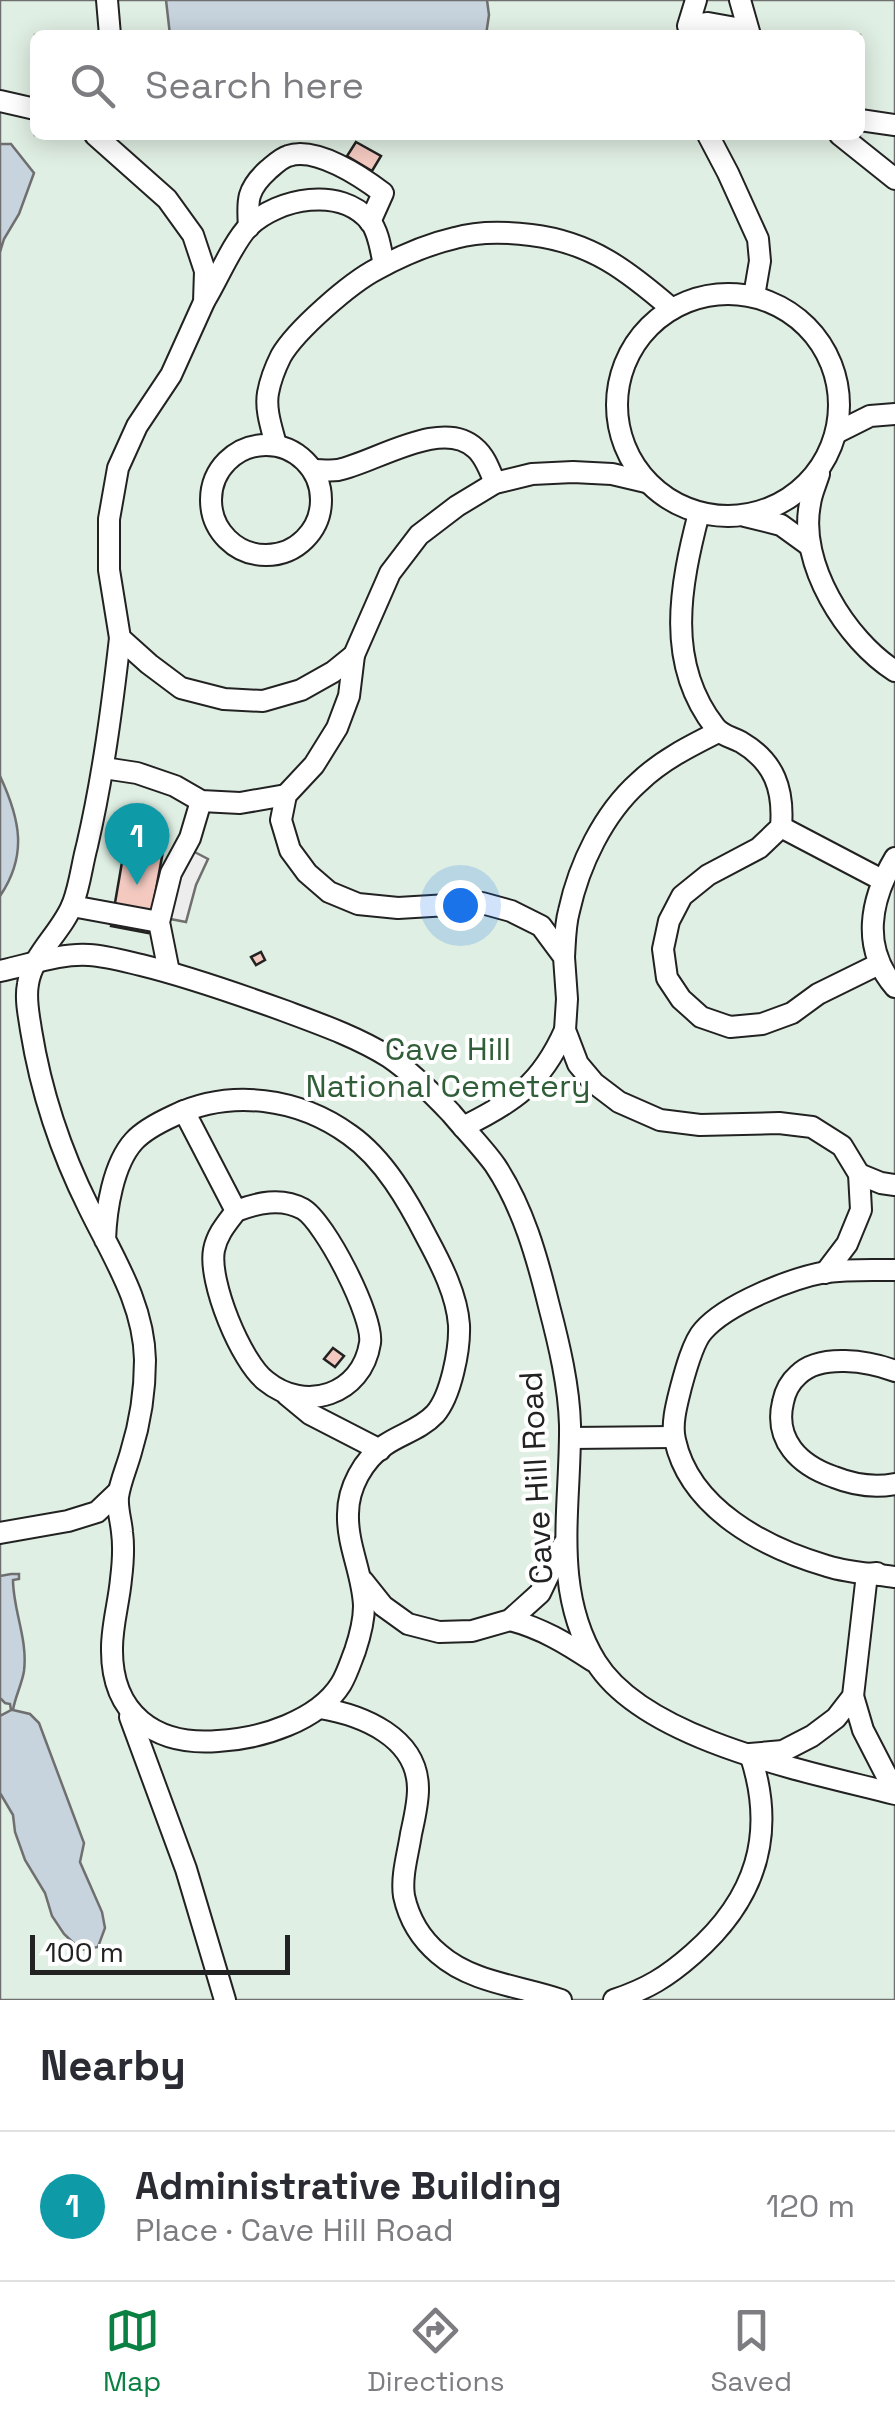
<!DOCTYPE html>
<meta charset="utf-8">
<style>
:root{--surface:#fff;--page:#f2f2f3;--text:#2b2b33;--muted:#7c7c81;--line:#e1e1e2;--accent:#0b8043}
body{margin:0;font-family:"Space Grotesk",sans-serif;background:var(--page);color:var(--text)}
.scale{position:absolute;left:30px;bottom:25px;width:260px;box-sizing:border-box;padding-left:10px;border:5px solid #222;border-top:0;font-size:28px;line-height:35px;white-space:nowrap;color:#222;-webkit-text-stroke:8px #fff;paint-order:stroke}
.you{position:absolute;left:460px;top:905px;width:35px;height:35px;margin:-25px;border:8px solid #fff;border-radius:50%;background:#1a73e8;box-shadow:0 0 0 15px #1a73e833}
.badge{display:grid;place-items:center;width:65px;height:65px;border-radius:50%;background:var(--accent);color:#fff;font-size:32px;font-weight:700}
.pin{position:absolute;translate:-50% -82px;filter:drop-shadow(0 2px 5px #0008)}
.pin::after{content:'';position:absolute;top:52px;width:35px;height:30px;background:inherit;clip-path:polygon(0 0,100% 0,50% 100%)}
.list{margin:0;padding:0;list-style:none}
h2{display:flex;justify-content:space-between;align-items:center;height:130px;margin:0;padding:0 40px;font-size:42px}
h2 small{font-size:32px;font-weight:400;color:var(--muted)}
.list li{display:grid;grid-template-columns:65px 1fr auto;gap:30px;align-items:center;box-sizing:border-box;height:150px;padding:0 40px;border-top:2px solid var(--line)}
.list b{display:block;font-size:38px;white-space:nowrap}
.list p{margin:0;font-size:32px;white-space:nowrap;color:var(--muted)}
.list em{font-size:32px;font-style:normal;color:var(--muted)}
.icon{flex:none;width:55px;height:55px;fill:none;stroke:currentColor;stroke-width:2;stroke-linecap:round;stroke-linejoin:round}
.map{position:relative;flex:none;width:895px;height:2000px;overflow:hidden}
.search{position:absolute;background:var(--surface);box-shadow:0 5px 25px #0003;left:30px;right:30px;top:30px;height:110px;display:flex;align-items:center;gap:25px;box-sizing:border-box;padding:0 35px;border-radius:15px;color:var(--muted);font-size:38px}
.sheet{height:280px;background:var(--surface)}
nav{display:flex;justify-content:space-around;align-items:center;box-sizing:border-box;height:140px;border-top:2px solid var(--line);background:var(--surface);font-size:28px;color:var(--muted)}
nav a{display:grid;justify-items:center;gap:5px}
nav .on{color:var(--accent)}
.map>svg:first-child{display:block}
.green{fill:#e0efe3;stroke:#6f6f6f;stroke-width:2.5;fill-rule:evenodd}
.parking{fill:#ededed;stroke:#6f6f6f;stroke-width:2.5}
.water{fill:#c7d3dd;stroke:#6f6f6f;stroke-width:2.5}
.building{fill:#f3c9c0;stroke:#222;stroke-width:2.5}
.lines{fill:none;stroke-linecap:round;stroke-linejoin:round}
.minor-casing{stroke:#222;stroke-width:24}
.minor{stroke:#fff;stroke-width:20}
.labels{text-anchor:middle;stroke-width:8;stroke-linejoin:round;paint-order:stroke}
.park-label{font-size:32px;fill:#2f5e38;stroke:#fff}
.street-label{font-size:32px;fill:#222;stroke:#fff}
</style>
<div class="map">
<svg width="895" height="2000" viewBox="0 0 895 2000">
<rect width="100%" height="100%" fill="#fff"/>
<path class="green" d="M0,0H895V2000H0ZM35,35H860V135H35Z"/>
<path class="parking" d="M185,847L208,859L196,885L186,922L160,917Z"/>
<g class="water">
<path d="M166,0H487L489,15L486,35H170Z"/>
<path d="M0,144H11L34,173L19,214L4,239L0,252Z"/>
<path d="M0,776C20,819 28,855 0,896Z"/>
<path d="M11,1574H19V1579L13,1580C13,1610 28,1639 24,1671C22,1684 15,1697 13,1710L30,1714L39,1723L84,1843L80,1862L102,1912L105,1928L98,1947L81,1950L64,1934L52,1916L45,1893L25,1860L15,1832L13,1815L0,1793V1716L11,1710L10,1704L5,1703L0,1698V1576Z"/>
</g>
<g class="building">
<path d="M356,142L381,156L372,171L347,156Z"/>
<path d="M126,839L164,846L148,933L111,926Z"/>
<path d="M261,952L265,960L256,965L251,957Z"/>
<path d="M333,1348L344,1356L335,1367L324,1359Z"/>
</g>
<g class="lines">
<g class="minor-casing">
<g id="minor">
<path d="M107,0L110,35"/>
<path d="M696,0L688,26L708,23L747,30"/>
<path d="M740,0L750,35"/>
<path d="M0,101L35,109"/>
<path d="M860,120L895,125"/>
<path d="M95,135L167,199L193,235L205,271L204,302L171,375L137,426L118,468L109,519V570L120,638L149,664L181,688L224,699L263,701L301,690L333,672L354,655L390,573L419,535L457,506L495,483L532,474L573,472L612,474L646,482"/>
<path d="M708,135L728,173L758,239L760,261L754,296"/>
<path d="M840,135L895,179"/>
<path d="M249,227C247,200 247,189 268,170C274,165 281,158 288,156C316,146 362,177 383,193L370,222"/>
<circle cx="728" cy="405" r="111"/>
<path d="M205,300C218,279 233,242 249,226C279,198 340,186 370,221C379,232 381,252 384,265"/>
<path d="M838,432L870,416L895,414"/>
<circle cx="266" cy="500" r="55"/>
<path d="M276,445C272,429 265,410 268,393C270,382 276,366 281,356C296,330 350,283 377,269C401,256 429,244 455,238C479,231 507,232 531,235C591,242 628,271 672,309"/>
<path d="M314,470C321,470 330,471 338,470C374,463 442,417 475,448C485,456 490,471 495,483"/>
<path d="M819,474C816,484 811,494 810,504C798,563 846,640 895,671"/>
<path d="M699,513C680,586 665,663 715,727C722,736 732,737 741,742C775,762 784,790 781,827L759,848L708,875L682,896L669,921L663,949L667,978L681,999L701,1017L730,1027L762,1024L792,1013L818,994L879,964"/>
<path d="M745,516L781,525L810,546"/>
<path d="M354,655L349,696L337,728L314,765L286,795L281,820L290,850L307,873L329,892L358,904L398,908L482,903L511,911L541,926L564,957L567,999L565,1030L578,1064L594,1083L619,1102L660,1120L700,1125L779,1123L812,1127L842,1146L859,1174L861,1210L847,1244L825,1273"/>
<path d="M104,768L137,773L175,786L201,801L240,803L286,795"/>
<path d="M781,827L882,880"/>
<path d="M895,858C870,900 861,948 895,987"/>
<path d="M72,906L159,922"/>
<path d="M564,957C565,942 565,925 569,911C579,865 603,814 639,782C662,760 690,746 718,732"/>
<path d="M0,971C29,965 60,953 89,955C106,956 124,961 141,965C190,977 238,994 285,1011C320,1024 357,1037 389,1057C411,1072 433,1094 451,1113C465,1130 482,1147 495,1165C523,1207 537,1257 549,1306C559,1344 569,1386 570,1425C571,1506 551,1589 596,1662C645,1741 810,1772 895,1794"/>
<path d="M169,972L159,922L171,873L190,838L201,801"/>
<path d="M184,1111L236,1211C227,1223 217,1234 214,1250C208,1281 241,1362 266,1381C305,1413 362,1395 370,1343C374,1317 325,1222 303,1209C281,1197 257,1203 236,1211"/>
<path d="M463,1127C514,1102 541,1084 565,1030"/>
<path d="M859,1174L881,1183L895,1185"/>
<path d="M105,1240C106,1210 113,1164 134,1141C144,1130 160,1122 173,1116C231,1088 299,1098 350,1135C384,1159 408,1201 427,1238C441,1264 457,1295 459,1325C460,1349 451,1396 435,1414C421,1429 401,1434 385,1445C363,1460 348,1488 348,1514C347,1546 363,1574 364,1606C364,1622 360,1636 355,1651C351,1661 347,1674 341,1684C318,1721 260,1739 218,1741C155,1746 111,1714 112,1648C112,1625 119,1602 121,1579C123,1563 124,1547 122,1532C121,1520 117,1509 118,1497C120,1482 127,1467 131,1452C140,1423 145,1390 145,1360C144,1304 113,1257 89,1208C61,1152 41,1092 31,1030C29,1016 25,999 28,984C32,954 63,931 73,903C80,885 82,864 87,846C103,777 112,708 120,638"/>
<path d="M895,1270C872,1270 849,1269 826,1272C792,1278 726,1304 703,1331C693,1342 685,1372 681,1387C677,1403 671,1424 675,1440C690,1509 765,1548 827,1566C849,1573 873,1574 895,1577"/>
<path d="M895,1371C869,1361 820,1353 798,1375C790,1382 785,1392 783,1402C774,1440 799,1465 834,1477C854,1485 874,1488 895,1484"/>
<path d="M287,1395L310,1414L380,1450"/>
<path d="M570,1438L674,1437"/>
<path d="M0,1533L68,1521L97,1512L118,1492"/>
<path d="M363,1581L383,1606L408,1624L439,1632L472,1631L510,1620L540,1593L563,1545"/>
<path d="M510,1620C541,1628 566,1643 593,1661"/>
<path d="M853,1696L863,1730L895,1792"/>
<path d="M320,1708C362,1715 418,1737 418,1789C418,1804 414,1820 411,1834C408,1854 401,1876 404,1896C409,1919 421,1939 439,1954C472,1983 521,1986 561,2000"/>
<path d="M130,1717L186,1869L225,2000"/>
<path d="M614,2000C647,1989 667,1977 693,1954C756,1899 777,1834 750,1754L783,1751L812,1736L836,1718L853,1696L867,1574L877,1573"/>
</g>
</g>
<use href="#minor" class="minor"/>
</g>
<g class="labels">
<g class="park-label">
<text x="448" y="1060">Cave Hill<tspan x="448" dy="37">National Cemetery</tspan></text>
</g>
<g class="street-label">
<text transform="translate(536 1478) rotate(-93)" y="11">Cave Hill Road</text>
</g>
</g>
</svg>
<div class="scale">100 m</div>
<div class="you"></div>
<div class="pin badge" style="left:137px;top:885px;background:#0f9aa8">1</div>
<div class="search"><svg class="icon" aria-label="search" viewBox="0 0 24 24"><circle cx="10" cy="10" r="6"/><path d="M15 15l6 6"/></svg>Search here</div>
</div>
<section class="sheet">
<h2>Nearby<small></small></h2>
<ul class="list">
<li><span class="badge" style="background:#0f9aa8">1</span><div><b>Administrative Building</b><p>Place · Cave Hill Road</p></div><em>120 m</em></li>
</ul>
</section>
<nav>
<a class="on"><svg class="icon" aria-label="map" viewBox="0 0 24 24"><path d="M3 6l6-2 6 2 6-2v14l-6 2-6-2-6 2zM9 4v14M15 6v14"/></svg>Map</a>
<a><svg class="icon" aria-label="directions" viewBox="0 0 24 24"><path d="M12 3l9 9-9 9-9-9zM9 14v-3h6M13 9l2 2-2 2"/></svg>Directions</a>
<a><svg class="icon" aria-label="saved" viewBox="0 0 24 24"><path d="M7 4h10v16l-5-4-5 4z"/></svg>Saved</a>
</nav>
